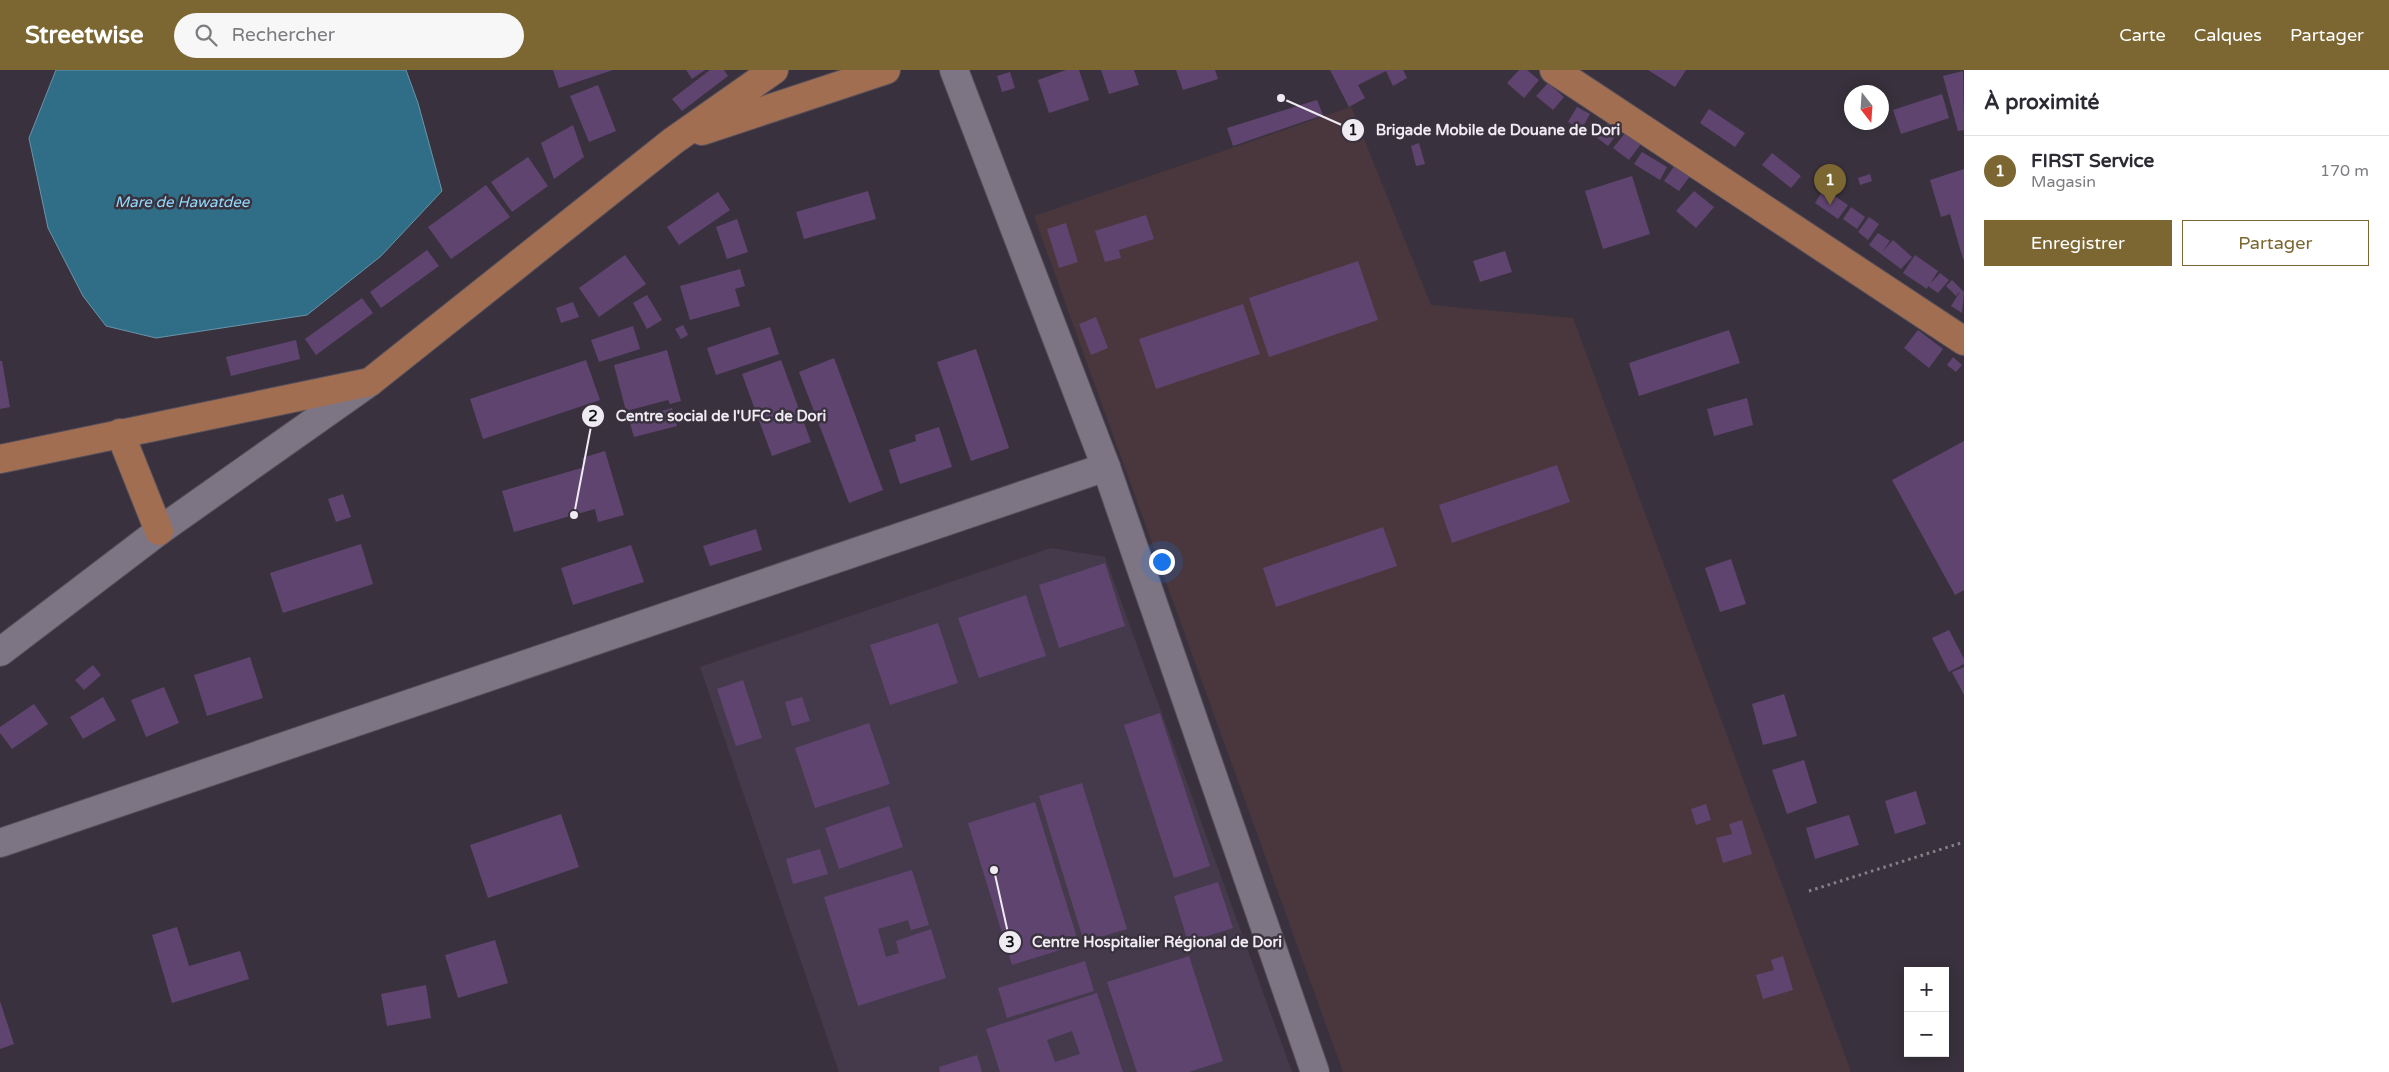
<!DOCTYPE html>
<html lang="fr">
<meta charset="utf-8">
<style>
:root{--surface:#fff;--page:#f7f7f7;--text:#2b2b33;--muted:#7c7c81;--line:#e1e1e2;--accent:#7c6733}
body{margin:0;font-family:"Varela Round",sans-serif;background:var(--page);color:var(--text)}
.controls{position:absolute;right:15px;bottom:15px;display:grid;overflow:hidden;border-radius:0px;box-shadow:0 2px 12px #0003}
.controls button{width:45px;height:45px;display:grid;place-items:center;padding:0;border:0;border-bottom:1px solid var(--line);background:var(--surface);color:var(--text);font:25px sans-serif}
.compass{position:absolute;left:1844px;top:15px;width:45px;height:45px;border-radius:50%;background:var(--surface);box-shadow:0 2px 12px #0003;rotate:163deg}
.you{position:absolute;left:1161px;top:491px;width:18px;height:18px;margin:-12px;border:4px solid #fff;border-radius:50%;background:#1a73e8;box-shadow:0 0 0 8px #1a73e833}
.badge{display:grid;place-items:center;width:32px;height:32px;border-radius:50%;background:var(--accent);color:#fff;font-size:16px;font-weight:700}
.pin{position:absolute;translate:-50% -41px;filter:drop-shadow(0 1px 2px #0008)}
.pin::after{content:'';position:absolute;top:26px;width:18px;height:15px;background:inherit;clip-path:polygon(0 0,100% 0,50% 100%)}
.list{margin:0;padding:0;list-style:none}
h2{display:flex;justify-content:space-between;align-items:center;height:65px;margin:0;padding:0 20px;font-size:21px}
h2 small{font-size:16px;font-weight:400;color:var(--muted)}
.list li{display:grid;grid-template-columns:32px 1fr auto;gap:15px;align-items:center;box-sizing:border-box;height:70px;padding:0 20px;border-top:1px solid var(--line)}
.list b{display:block;font-size:19px;white-space:nowrap}
.list p{margin:0;font-size:16px;white-space:nowrap;color:var(--muted)}
.list em{font-size:16px;font-style:normal;color:var(--muted)}
.actions{display:flex;gap:10px;padding:15px 20px}
.actions a{flex:1;padding:11px 0;border:1px solid var(--accent);border-radius:0px;text-align:center;font-size:18px;color:var(--accent)}
.actions .main{background:var(--accent);color:#fff}
.icon{flex:none;width:28px;height:28px;fill:none;stroke:currentColor;stroke-width:2;stroke-linecap:round;stroke-linejoin:round}
.map{position:relative;flex:none;width:1964px;height:1002px;overflow:hidden}
header{display:flex;align-items:center;gap:30px;box-sizing:border-box;height:70px;padding:0 25px;background:var(--accent);color:#fff}
header strong{font-size:24px}
nav{display:flex;gap:28px;margin-inline-start:auto;font-size:18px}
.search{width:350px;height:45px;background:var(--page);display:flex;align-items:center;gap:12px;box-sizing:border-box;padding:0 18px;border-radius:28px;color:var(--muted);font-size:19px}
main{display:flex}
aside{flex:1;background:var(--surface)}
.map>svg:first-child{display:block}
.built{fill:#453a4c}
.education{fill:#4a373d}
.water{fill:#306e88;stroke:#6a94a8}
.building{fill:#5f446f;fill-rule:evenodd}
.lines{fill:none;stroke-linecap:round;stroke-linejoin:round}
.minor-casing{stroke:#57505b;stroke-width:30}
.secondary-casing{stroke:#57505b;stroke-width:30}
.primary-casing{stroke:#57505b;stroke-width:30}
.path{stroke:#86808a;stroke-width:3;stroke-dasharray:2.5 4;stroke-linecap:butt}
.minor{stroke:#7e7584;stroke-width:28}
.secondary{stroke:#7e7584;stroke-width:28}
.primary{stroke:#a16e52;stroke-width:28}
.labels{text-anchor:middle;stroke-width:5;stroke-linejoin:round;paint-order:stroke}
.water-label{font-size:15px;font-style:italic;fill:#93dafb;stroke:#39323e}
.leader{fill:none;stroke:#f0ebf3;stroke-width:2}
.callout-dot{fill:#f0ebf3;stroke:#39323e;stroke-width:2}
.mark-label{font-size:15px;text-anchor:middle;font-weight:bold;fill:#111}
.callout-label{font-size:15px;text-anchor:middle;font-weight:bold;fill:#f0ebf3;stroke:#39323e;stroke-width:5;stroke-linejoin:round;paint-order:stroke}
</style>
<header>
<strong>Streetwise</strong>
<div class="search"><svg class="icon" aria-label="search" viewBox="0 0 24 24"><circle cx="10" cy="10" r="6"/><path d="M15 15l6 6"/></svg>Rechercher</div>
<nav><a>Carte</a><a>Calques</a><a>Partager</a></nav>
</header>
<main>
<div class="map">
<svg width="1964" height="1002" viewBox="0 0 1964 1002">
<rect width="100%" height="100%" fill="#39323e"/>
<path class="built" d="M1051,478L1105,487L1292,1002H839L700,597Z"/>
<path class="education" d="M1351,37L1431,235L1573,248L1851,1002H1343L1034,146Z"/>
<path class="water" d="M56,0H406L418,33L442,121L381,186L307,245L156,268L106,256L83,226L48,158L29,68Z"/>
<g class="building">
<path d="M553,0H613L559,18Z"/>
<path d="M686,0H705L692,9Z"/>
<path d="M710,0H724L728,6L682,41L672,29Z"/>
<path d="M1066,0H1079L1089,30L1049,43L1038,10Z"/>
<path d="M1101,0H1134L1139,15L1109,24Z"/>
<path d="M1176,0H1215L1218,9L1183,20Z"/>
<path d="M1330,0H1403L1407,8L1393,16L1386,1L1358,15L1365,28L1349,37Z"/>
<path d="M1519,0H1527L1539,10L1524,28L1507,13Z"/>
<path d="M1648,0H1686L1675,17Z"/>
<path d="M1963,1L1964,60L1958,61L1943,6Z"/>
<path d="M1010,2L1015,18L1002,22L997,6Z"/>
<path d="M1548,13L1564,27L1553,40L1536,26Z"/>
<path d="M598,15L616,61L589,72L570,26Z"/>
<path d="M1942,24L1949,48L1901,64L1893,40Z"/>
<path d="M1317,30L1323,45L1233,76L1227,58Z"/>
<path d="M1577,37L1590,44L1581,60L1568,52Z"/>
<path d="M1709,39L1745,63L1735,77L1700,53Z"/>
<path d="M1610,50L1621,59L1608,76L1596,67Z"/>
<path d="M573,55L584,87L554,109L541,73Z"/>
<path d="M1626,62L1641,74L1629,90L1613,78Z"/>
<path d="M1419,73L1425,94L1416,96L1411,76Z"/>
<path d="M1642,82L1667,97L1660,110L1634,94Z"/>
<path d="M1772,83L1801,106L1791,118L1762,95Z"/>
<path d="M528,87L548,116L512,142L491,112Z"/>
<path d="M1675,95L1690,106L1679,121L1664,111Z"/>
<path d="M1964,99V189H1963L1950,144L1941,147L1930,110Z"/>
<path d="M1870,104L1872,111L1860,115L1858,108Z"/>
<path d="M1632,106L1650,164L1603,179L1585,121Z"/>
<path d="M486,115L510,147L451,189L428,157Z"/>
<path d="M1824,119L1848,135L1838,149L1815,133Z"/>
<path d="M868,121L876,149L804,169L796,142Z"/>
<path d="M1694,121L1714,137L1696,158L1676,141Z"/>
<path d="M718,122L730,140L679,175L667,157Z"/>
<path d="M1851,137L1865,147L1857,159L1843,149Z"/>
<path d="M1146,145L1154,169L1119,180L1121,188L1105,192L1095,161Z"/>
<path d="M1869,147L1879,154L1868,170L1858,162Z"/>
<path d="M737,149L748,182L727,189L716,157Z"/>
<path d="M1066,153L1078,192L1059,198L1047,159Z"/>
<path d="M1878,163L1890,171L1882,182L1893,170L1912,187L1901,199L1869,175Z"/>
<path d="M427,180L439,196L381,238L370,222Z"/>
<path d="M1505,181L1512,202L1480,212L1473,191Z"/>
<path d="M625,185L646,214L599,247L579,218Z"/>
<path d="M1915,185L1938,201L1930,214L1940,203L1949,210L1938,223L1928,216L1927,219L1903,203Z"/>
<path d="M1358,191L1378,250L1269,287L1249,228Z"/>
<path d="M740,199L745,216L735,219L740,236L690,250L680,216Z"/>
<path d="M1952,210L1964,222L1962,243L1951,236L1961,220L1956,226L1946,216Z"/>
<path d="M647,225L662,250L647,259L633,233Z"/>
<path d="M362,228L373,243L316,285L305,269Z"/>
<path d="M573,232L579,247L561,253L556,238Z"/>
<path d="M1243,234L1260,284L1156,319L1139,269Z"/>
<path d="M1096,247L1108,278L1091,285L1079,254Z"/>
<path d="M683,255L688,265L681,269L675,259Z"/>
<path d="M633,256L640,279L599,292L591,270Z"/>
<path d="M770,257L779,284L716,305L707,278Z"/>
<path d="M1729,260L1740,293L1639,326L1629,293Z"/>
<path d="M1918,260L1943,279L1929,298L1904,278Z"/>
<path d="M296,270L300,289L231,306L226,287Z"/>
<path d="M976,279L1009,378L971,391L937,292Z"/>
<path d="M667,280L681,331L670,334L668,330L626,341L614,295Z"/>
<path d="M1953,287L1962,295L1956,302L1947,295Z"/>
<path d="M834,288L883,420L849,433L799,302Z"/>
<path d="M586,290L600,330L483,369L470,329Z"/>
<path d="M781,290L811,372L772,386L742,304Z"/>
<path d="M0,291H2L10,337L0,339Z"/>
<path d="M1747,328L1753,355L1714,366L1707,339Z"/>
<path d="M672,338L677,356L634,367L629,350Z"/>
<path d="M939,357L952,397L900,414L889,380L916,371L915,365Z"/>
<path d="M1964,371V520L1955,525L1892,410Z"/>
<path d="M605,381L624,445L598,452L595,439L514,462L502,421L585,397L582,388Z"/>
<path d="M1557,395L1570,432L1452,473L1439,435Z"/>
<path d="M343,424L351,447L336,452L328,429Z"/>
<path d="M1383,457L1397,496L1276,537L1263,498Z"/>
<path d="M756,459L762,480L710,496L703,476Z"/>
<path d="M361,474L373,514L283,543L270,503Z"/>
<path d="M631,475L644,512L573,535L561,498Z"/>
<path d="M1731,489L1746,534L1720,542L1705,498Z"/>
<path d="M1105,493L1125,556L1059,578L1039,515Z"/>
<path d="M1026,525L1046,586L979,608L958,548Z"/>
<path d="M938,553L958,613L890,635L870,575Z"/>
<path d="M1949,560L1964,589V594L1949,602L1932,568Z"/>
<path d="M250,587L263,628L207,646L194,605Z"/>
<path d="M93,595L101,605L84,620L75,610Z"/>
<path d="M1964,597V625L1952,602Z"/>
<path d="M743,610L762,668L736,676L717,619Z"/>
<path d="M164,617L179,653L146,667L131,630Z"/>
<path d="M1784,624L1797,666L1763,675L1752,634Z"/>
<path d="M103,627L116,650L83,669L70,647Z"/>
<path d="M802,627L810,651L792,656L785,632Z"/>
<path d="M34,634L48,654L12,679L0,663V657Z"/>
<path d="M1160,643L1210,796L1174,808L1124,655Z"/>
<path d="M869,653L890,714L815,738L795,678Z"/>
<path d="M1804,690L1817,733L1787,744L1772,700Z"/>
<path d="M1082,713L1127,859L1084,872L1039,726Z"/>
<path d="M1916,721L1926,754L1895,764L1885,731Z"/>
<path d="M1035,732L1079,874L1012,895L968,753Z"/>
<path d="M1706,734L1711,750L1696,755L1691,739Z"/>
<path d="M889,736L903,777L839,799L825,758Z"/>
<path d="M561,744L579,797L488,828L470,775Z"/>
<path d="M1849,745L1859,775L1815,789L1806,758Z"/>
<path d="M1742,750L1752,784L1723,793L1716,768L1732,764L1729,754Z"/>
<path d="M820,779L828,804L793,814L786,789Z"/>
<path d="M912,800L929,855L911,860L908,850L878,859L886,887L899,883L896,871L931,859L946,908L858,936L824,827Z"/>
<path d="M1218,812L1233,858L1188,872L1174,826Z"/>
<path d="M177,857L189,896L240,881L249,909L172,933L152,865Z"/>
<path d="M495,870L508,913L458,928L445,885Z"/>
<path d="M1189,886L1223,991L1189,1002H1137L1107,912Z"/>
<path d="M1783,886L1793,920L1763,929L1756,905L1774,900L1771,890Z"/>
<path d="M1085,891L1094,921L1007,948L998,918Z"/>
<path d="M426,915L431,948L387,956L381,924Z"/>
<path d="M1097,923L1123,1002H1000L986,959ZM1072,961L1080,984L1055,992L1047,970Z"/>
<path d="M0,931L14,974L0,979Z"/>
<path d="M977,985L982,1002H940L939,997Z"/>
</g>
<g class="lines">
<g class="minor-casing">
<g id="minor">
<path d="M954,0L1106,397L1315,1002"/>
<path d="M0,773L1106,397"/>
</g>
</g>
<g class="secondary-casing">
<path id="secondary" d="M0,582L159,461L370,312"/>
</g>
<g class="primary-casing">
<g id="primary">
<path d="M1554,0L1964,271"/>
<path d="M702,61L886,0"/>
<path d="M120,363L159,461"/>
<path d="M0,389L370,312L673,71L774,0"/>
</g>
</g>
<path class="path" d="M1809,821L1964,772"/>
<use href="#minor" class="minor"/>
<use href="#secondary" class="secondary"/>
<use href="#primary" class="primary"/>
</g>
<g class="labels">
<g class="water-label">
<text x="182" y="137">Mare de Hawatdee</text>
</g>
</g>
<path class="leader" d="M1281 28L1353 60M574 445L593 346M994 800L1010 872"/>
<g class="callout-dot">
<circle cx="1281" cy="28" r="5"/>
<circle cx="574" cy="445" r="5"/>
<circle cx="994" cy="800" r="5"/>
<circle cx="1353" cy="60" r="12"/>
<circle cx="593" cy="346" r="12"/>
<circle cx="1010" cy="872" r="12"/>
</g>
<g class="mark-label">
<text x="1353" y="65">1</text>
<text x="593" y="351">2</text>
<text x="1010" y="877">3</text>
</g>
<g class="callout-label">
<text x="1498" y="65">Brigade Mobile de Douane de Dori</text>
<text x="721" y="351">Centre social de l'UFC de Dori</text>
<text x="1157" y="877">Centre Hospitalier Régional de Dori</text>
</g>
</svg>
<div class="controls">
<button>+</button>
<button>−</button>
</div>
<svg class="compass" viewBox="-18 -18 36 36"><path d="M0-13l5 13h-10z" fill="#e53935"/><path d="M0 13l5-13h-10z" fill="#7c7c81"/></svg>
<div class="you"></div>
<div class="pin badge" style="left:1830px;top:135px">1</div>
</div>
<aside>
<h2>À proximité<small></small></h2>
<ul class="list">
<li><span class="badge">1</span><div><b>FIRST Service</b><p>Magasin</p></div><em>170 m</em></li>
</ul>
<div class="actions"><a class="main">Enregistrer</a><a>Partager</a></div>
</aside>
</main>
